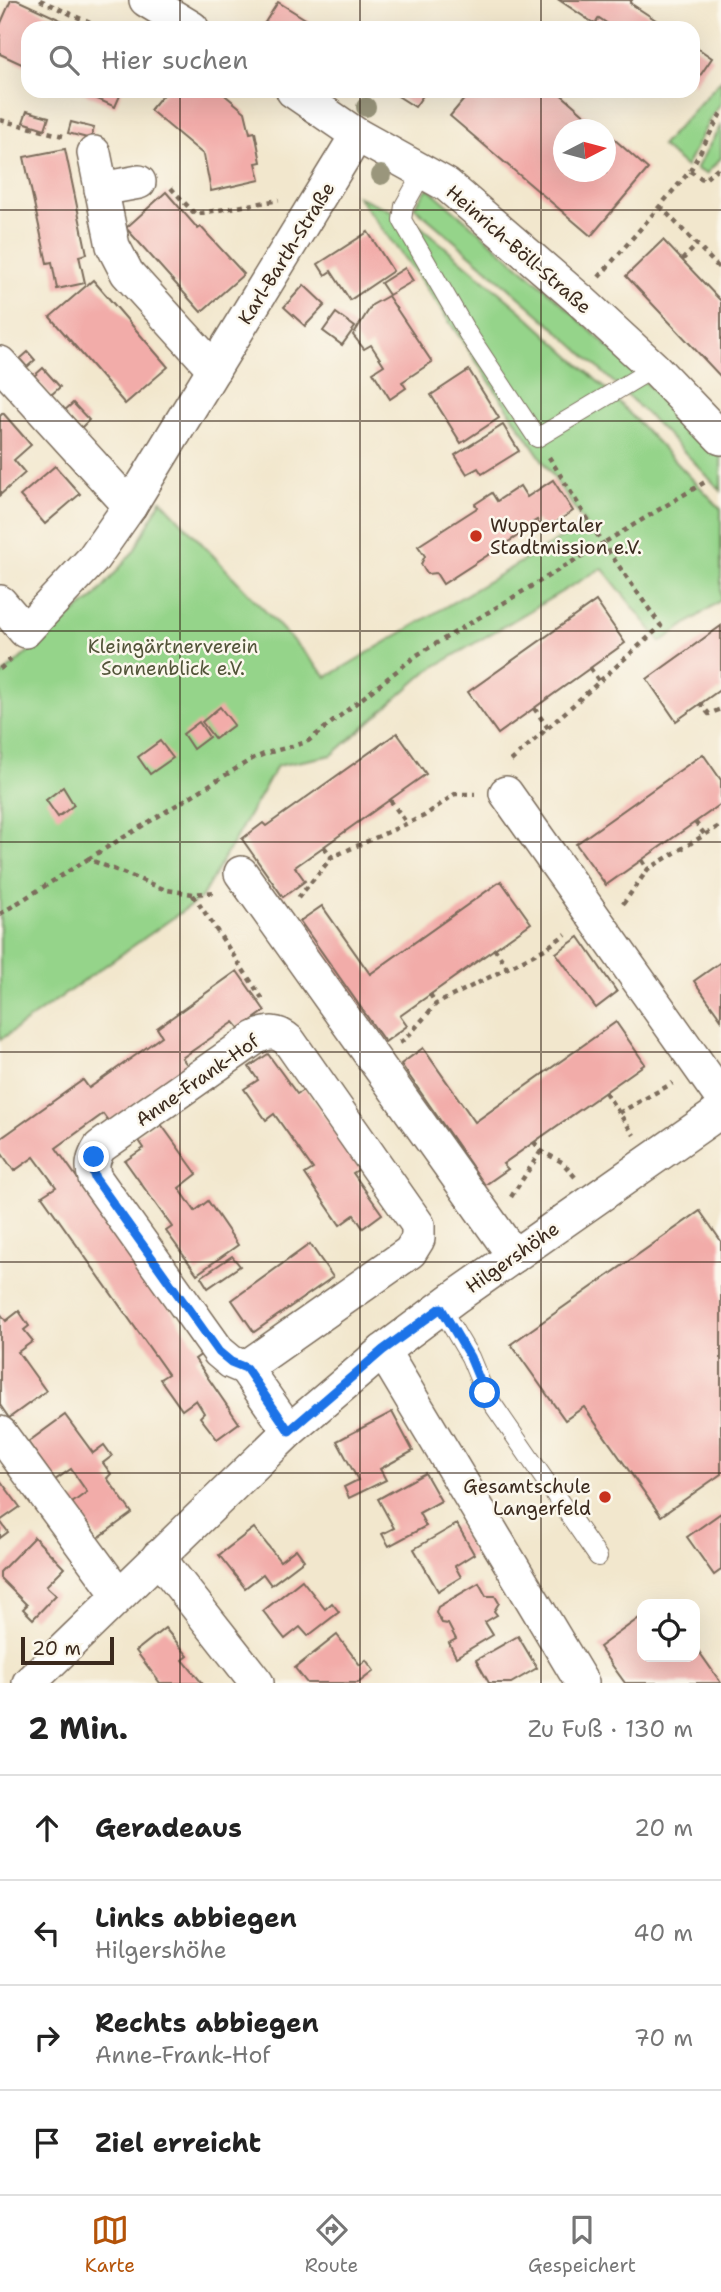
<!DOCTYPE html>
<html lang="de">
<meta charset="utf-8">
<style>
:root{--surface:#fff;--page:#f2f2f2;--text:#222;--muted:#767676;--line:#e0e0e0;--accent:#b45309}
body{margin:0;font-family:"Shantell Sans",sans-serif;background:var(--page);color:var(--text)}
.controls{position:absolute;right:21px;bottom:21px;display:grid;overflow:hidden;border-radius:14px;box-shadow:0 7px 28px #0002}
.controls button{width:63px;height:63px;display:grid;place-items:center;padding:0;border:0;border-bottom:2px solid var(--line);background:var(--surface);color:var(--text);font:35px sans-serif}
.compass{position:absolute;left:553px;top:119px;width:63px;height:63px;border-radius:50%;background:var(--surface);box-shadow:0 7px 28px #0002;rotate:84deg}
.scale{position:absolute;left:21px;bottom:18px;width:93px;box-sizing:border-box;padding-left:7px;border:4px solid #3b2a1e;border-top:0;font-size:19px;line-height:24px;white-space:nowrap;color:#3b2a1e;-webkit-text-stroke:5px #fbf7ec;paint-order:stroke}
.stop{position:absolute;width:21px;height:21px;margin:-16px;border:5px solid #1a73e8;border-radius:50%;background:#fff}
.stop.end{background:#1a73e8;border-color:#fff;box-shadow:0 2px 7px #0008}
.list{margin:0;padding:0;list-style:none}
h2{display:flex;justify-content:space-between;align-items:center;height:91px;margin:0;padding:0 28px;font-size:30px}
h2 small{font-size:23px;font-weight:400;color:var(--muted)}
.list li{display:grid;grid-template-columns:46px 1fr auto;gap:21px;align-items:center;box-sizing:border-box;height:105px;padding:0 28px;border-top:2px solid var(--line)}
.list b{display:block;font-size:26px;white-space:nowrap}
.list p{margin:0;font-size:23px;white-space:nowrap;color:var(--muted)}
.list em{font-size:23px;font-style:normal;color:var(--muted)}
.icon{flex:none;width:38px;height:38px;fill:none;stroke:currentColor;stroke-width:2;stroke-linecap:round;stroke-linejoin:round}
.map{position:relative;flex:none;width:721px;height:1683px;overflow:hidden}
.search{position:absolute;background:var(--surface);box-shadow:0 7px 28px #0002;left:21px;right:21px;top:21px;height:77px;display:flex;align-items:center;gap:18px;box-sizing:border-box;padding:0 24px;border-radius:21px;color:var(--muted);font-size:26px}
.sheet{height:511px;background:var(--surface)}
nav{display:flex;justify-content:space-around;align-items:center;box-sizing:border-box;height:98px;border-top:2px solid var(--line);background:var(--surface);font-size:19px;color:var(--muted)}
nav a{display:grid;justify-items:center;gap:4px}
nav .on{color:var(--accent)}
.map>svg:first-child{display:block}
.green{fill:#95d48a;stroke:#687f54;stroke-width:2}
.building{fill:#f2aca9}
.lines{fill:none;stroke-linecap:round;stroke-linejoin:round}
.lane-casing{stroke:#7b6c5b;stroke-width:20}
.street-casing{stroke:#7b6c5b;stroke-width:36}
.path{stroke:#7b6c5b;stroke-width:4.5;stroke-dasharray:5 5;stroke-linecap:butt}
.lane{stroke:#fff;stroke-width:18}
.street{stroke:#fff;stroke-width:33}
.tree{fill:#9a967c}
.route{stroke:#1a73e8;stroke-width:9}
.grid{fill:none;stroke:#3b2a1e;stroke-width:2;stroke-opacity:0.55}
.poi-dot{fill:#c8321e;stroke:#fbf7ec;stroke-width:2.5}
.labels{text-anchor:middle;stroke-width:5;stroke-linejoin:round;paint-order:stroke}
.street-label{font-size:19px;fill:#3b2a1e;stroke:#fbf7ec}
.poi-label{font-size:19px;fill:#3b2a1e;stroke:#fbf7ec;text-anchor:start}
.park-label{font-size:19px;fill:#525439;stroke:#fbf7ec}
</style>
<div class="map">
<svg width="721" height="1683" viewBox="0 0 721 1683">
<rect width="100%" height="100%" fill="#fbf7ec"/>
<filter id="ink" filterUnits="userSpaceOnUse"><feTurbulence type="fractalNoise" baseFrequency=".0143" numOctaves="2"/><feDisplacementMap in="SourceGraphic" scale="14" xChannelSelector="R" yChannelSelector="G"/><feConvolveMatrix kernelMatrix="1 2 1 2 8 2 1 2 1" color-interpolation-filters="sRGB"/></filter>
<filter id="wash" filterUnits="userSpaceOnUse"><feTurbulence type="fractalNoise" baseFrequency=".00686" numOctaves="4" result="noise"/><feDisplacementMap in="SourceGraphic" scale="28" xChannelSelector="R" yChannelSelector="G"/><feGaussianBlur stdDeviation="1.57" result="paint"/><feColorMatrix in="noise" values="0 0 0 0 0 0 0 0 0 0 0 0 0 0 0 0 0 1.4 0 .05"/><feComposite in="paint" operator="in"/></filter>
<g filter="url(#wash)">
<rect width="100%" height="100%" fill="#f2e7cd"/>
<g class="green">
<path d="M721,80V103L709,121L686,167L661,146Z"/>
<path d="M721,125V158L706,174L696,169Z"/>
<path d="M428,188L553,295L700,434L721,457V491C627,388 521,297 414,207Z"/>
<path d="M357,196L413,220L520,310L606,389L721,509V600L661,642L602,568L426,672L332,755L277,766L201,898L0,1040V677L57,626L94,598L134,551L161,500L327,677L585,524L476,361L418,276Z"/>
</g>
<g id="blocks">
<g class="building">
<path d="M11,0H17L78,28H28V67L0,54V25Z"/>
<path d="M559,0H632L630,3L668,28H614L599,18L595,24Z"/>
<path d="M278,2L320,28H271L264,24Z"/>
<path d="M693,45L712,58L693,86Z"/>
<path d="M80,91H122L115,107Z"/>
<path d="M166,91H220L245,112L250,133L255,132L261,162L256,163L260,180L211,191L204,155L150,110Z"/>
<path d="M390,91H426L415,107Z"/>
<path d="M471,91H557L602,130H564V172H606V132L648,169L591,236L450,116Z"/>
<path d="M27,111L49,117L45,129L23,122Z"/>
<path d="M71,122L94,128L91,139L68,133Z"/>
<path d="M65,149L87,254L79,256L85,283L57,289L52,262L47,263L24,157Z"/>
<path d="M166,192L198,229L201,227L244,274L201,312L126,228Z"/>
<path d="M368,232L393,271L350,300L331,271L325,275L318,264Z"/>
<path d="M663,240L721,301V377L626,276Z"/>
<path d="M405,268L413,281L389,295L381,283Z"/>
<path d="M93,280L168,367L125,404L50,317Z"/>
<path d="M304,285L325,305L305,326L284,307Z"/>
<path d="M388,296L432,362L402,382L406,388L390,399L373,372L384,365L371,345L364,349L353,335L372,305Z"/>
<path d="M336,313L355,327L342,345L323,331Z"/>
<path d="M28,352L35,360L27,367L20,359Z"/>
<path d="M43,368L60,387L51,395L34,376Z"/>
<path d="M469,370L499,418L461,443L431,395Z"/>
<path d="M73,403L89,420L80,429L64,411Z"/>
<path d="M3,413L31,445L14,460L25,473L0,495V416Z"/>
<path d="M503,425L519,451L482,474L478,468L467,474L455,455Z"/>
<path d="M55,466L80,494L45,524L20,496Z"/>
<path d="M553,480L573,511L543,531L537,520L532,523L533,526L443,584L436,573L427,574L421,564L425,556L418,546L477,508L475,504L492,493L497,501L520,486L527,497Z"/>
<path d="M596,601L625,643L498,734L468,692Z"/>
<path d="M721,626V689L676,721L647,679Z"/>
<path d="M220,707L234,725L215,739L202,722Z"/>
<path d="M199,722L209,737L193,749L183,734Z"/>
<path d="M397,733L426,774L295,867L305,881L283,897L242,839L263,823L266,826Z"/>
<path d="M160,741L173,758L150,774L138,757Z"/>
<path d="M703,754L721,780V804L606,885L576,844Z"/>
<path d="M63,787L74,805L58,817L46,800Z"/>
<path d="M501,881L531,923L400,1016L407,1026L385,1042L300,921L322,906L370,974Z"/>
<path d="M579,937L617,992L596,1008L556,953Z"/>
<path d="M721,962V1019L694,981Z"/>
<path d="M237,971L265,1011L240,1029L234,1022L182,1058L188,1066L109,1122L103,1114L56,1148L202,1354L195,1359L239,1423L217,1439L200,1417L204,1413L196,1400L182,1410L160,1379L168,1374L42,1196L56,1187L34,1157L14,1171L0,1151V1139L83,1080L89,1088L136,1055L162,1036L157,1028Z"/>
<path d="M616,1022L645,1064L503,1164L508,1169L485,1185L401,1064L423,1048L475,1122Z"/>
<path d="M268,1054L297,1094L305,1089L361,1168L353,1173L382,1214L363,1228L354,1215L340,1225L305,1174L313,1169L274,1114L266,1120L244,1089L258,1080L249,1067Z"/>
<path d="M158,1120L197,1174L179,1188L195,1211L208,1201L238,1245L197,1274L166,1231L172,1227L125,1161L144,1148L136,1136Z"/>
<path d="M700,1211L721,1241V1474L661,1516L584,1407L565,1420L511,1344Z"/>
<path d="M310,1244L333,1277L254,1332L232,1300Z"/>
<path d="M232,1256L240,1266L208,1288L201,1277Z"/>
<path d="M19,1311L29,1326L24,1330L33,1341L18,1352L46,1391L9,1418L0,1405V1313L6,1321Z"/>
<path d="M392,1412L413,1451L380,1469L386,1480L349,1498L344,1487L358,1480L337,1441Z"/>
<path d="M65,1415L93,1453L104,1445L112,1456L103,1463L111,1474L107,1478L132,1513L98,1538L72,1503L87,1492L71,1469L55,1480L28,1442Z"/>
<path d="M425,1473L441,1501L419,1513L426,1526L389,1546L382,1534L394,1528L378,1499Z"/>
<path d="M0,1480L20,1507L0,1521L8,1532L0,1538Z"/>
<path d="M721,1513V1570L714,1575L687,1537Z"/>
<path d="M457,1524L474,1554L455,1566L461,1577L438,1591L414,1549Z"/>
<path d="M254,1528L280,1561L296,1549L304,1560L271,1585L263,1574L245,1588L219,1555Z"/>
<path d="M34,1537L64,1568L46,1586L56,1595L33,1619L23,1609L27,1605L0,1578V1572Z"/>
<path d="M302,1580L325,1609L332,1603L339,1612L308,1636L300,1627L285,1639L263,1611Z"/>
<path d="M479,1583L486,1596H495L499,1603L494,1611L497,1615L485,1622L493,1635L456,1657L449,1643L456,1639L448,1624L442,1623L436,1613L438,1607Z"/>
<path d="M642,1616V1657H695V1646L721,1683H625L599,1647Z"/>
<path d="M165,1628L188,1656L183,1660L202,1683H160L136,1651Z"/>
<path d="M337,1635L360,1665L366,1660L374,1671L358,1683H307L295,1668Z"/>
<path d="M518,1636L537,1668L511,1683H489L476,1660Z"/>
</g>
</g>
</g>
<g filter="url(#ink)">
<use href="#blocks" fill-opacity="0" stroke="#7b6c5b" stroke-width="2"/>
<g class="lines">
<g class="lane-casing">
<g id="lane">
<path d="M423,172L404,206L402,220L468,334L537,438L654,368"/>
<path d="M441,1308L470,1357L485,1393L598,1557"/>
</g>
</g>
<g class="street-casing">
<g id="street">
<path d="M146,0L192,28"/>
<path d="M293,91L357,135L447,185L579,299L654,368L721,438"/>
<path d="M94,153L113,246L127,273L214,369"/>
<path d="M101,189L139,182"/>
<path d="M0,363L130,506"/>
<path d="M0,602L25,631L92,560L130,506L357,135"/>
<path d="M506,793L721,1097"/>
<path d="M241,873L514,1256"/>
<path d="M383,1351L582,1683"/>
<path d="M245,1368L410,1252L418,1239V1225L289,1041C278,1031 269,1031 255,1038L100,1147C93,1158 91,1166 95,1178L219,1352L231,1362L245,1368L289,1431"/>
<path d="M0,1433L118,1594"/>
<path d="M158,1557L257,1683"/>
<path d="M29,1683L289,1431L383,1351L454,1298L721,1111"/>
</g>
</g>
<g class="path">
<path d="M40,0L101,28"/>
<path d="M0,120L67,137"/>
<path d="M690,171L704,180L721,165"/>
<path d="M171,188L195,214L279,200"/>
<path d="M660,206L721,270"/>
<path d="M682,260L697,245"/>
<path d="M599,277L690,171L721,113"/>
<path d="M590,668L599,681"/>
<path d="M0,669L12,658"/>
<path d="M700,703L709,714L721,709"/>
<path d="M534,708L548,728"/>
<path d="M511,761L661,626L602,542L549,457"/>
<path d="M390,800L406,822"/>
<path d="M695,822L705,835"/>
<path d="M324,847L332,857"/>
<path d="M88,859L252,759L267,753L307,742L417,655L705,482"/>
<path d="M642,860L648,869"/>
<path d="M193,895L264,1001"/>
<path d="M298,898L332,857L424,816L455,794H475"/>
<path d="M623,904L648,869L721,825"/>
<path d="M0,914L88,859L166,890L193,894L217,892"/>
<path d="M494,948L507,967"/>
<path d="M430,994L436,1004"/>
<path d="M400,1043L410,1034L436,1004L545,949L566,934"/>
<path d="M605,1092L634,1135"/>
<path d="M619,1113L673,1083"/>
<path d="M534,1142L541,1151L562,1162L575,1177"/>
<path d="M511,1197L541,1151"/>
</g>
<use href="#lane" class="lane"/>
<use href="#street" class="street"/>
</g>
<g class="tree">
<circle cx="366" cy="107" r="10"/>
<circle cx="381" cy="175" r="10"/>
</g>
</g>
<g class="lines" filter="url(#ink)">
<path class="route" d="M94,1157L92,1169L95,1178L219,1352L231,1362L246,1368L289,1431L383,1350L441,1308L470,1357L485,1393"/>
</g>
<path class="grid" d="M180,0V28M360,0V28M541,0V28M180,91V1683M360,91V1683M541,91V1683M0,210H721M0,421H721M0,631H721M0,842H721M0,1052H721M0,1262H721M0,1473H721"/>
<g class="poi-dot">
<circle cx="476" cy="536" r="7"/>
<circle cx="605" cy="1497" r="7"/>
</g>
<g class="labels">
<g class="street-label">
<text transform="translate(519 249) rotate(41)" y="7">Heinrich-Böll-Straße</text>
<text transform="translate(286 253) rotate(-58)" y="7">Karl-Barth-Straße</text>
<text transform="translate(197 1080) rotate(-35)" y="7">Anne-Frank-Hof</text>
<text transform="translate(512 1257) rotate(-35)" y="7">Hilgershöhe</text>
</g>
<g class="poi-label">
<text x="490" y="532">Wuppertaler<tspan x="490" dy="22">Stadtmission e.V.</tspan></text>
<text x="591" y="1493" text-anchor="end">Gesamtschule<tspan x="591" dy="22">Langerfeld</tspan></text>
</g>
<g class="park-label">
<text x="173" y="653">Kleingärtnerverein<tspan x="173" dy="22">Sonnenblick e.V.</tspan></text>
</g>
</g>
</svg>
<div class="controls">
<button><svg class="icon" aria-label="locate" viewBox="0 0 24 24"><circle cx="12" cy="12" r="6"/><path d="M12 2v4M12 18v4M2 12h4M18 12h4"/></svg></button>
</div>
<svg class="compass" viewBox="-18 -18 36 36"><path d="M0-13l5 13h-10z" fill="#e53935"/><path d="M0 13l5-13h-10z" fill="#767676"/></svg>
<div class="scale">20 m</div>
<div class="stop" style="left:485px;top:1393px"></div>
<div class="stop end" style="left:94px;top:1157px"></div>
<div class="search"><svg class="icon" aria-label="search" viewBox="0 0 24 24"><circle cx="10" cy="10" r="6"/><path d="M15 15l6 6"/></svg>Hier suchen</div>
</div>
<section class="sheet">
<h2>2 Min.<small>Zu Fuß · 130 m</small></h2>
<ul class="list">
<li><svg class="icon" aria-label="ahead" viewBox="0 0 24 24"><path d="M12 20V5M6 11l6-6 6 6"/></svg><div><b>Geradeaus</b></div><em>20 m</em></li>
<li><svg class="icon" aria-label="left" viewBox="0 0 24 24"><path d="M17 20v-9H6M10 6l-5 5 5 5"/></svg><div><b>Links abbiegen</b><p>Hilgershöhe</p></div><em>40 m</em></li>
<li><svg class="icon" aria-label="right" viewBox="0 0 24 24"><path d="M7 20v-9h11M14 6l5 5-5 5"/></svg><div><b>Rechts abbiegen</b><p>Anne-Frank-Hof</p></div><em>70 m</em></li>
<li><svg class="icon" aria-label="arrive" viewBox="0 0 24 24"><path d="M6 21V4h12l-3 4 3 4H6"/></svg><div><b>Ziel erreicht</b></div></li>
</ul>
</section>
<nav>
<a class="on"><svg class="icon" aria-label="map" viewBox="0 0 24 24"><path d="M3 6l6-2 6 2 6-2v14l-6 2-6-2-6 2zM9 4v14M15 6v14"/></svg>Karte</a>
<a><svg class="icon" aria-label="directions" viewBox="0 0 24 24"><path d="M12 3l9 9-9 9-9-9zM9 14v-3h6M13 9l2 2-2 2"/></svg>Route</a>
<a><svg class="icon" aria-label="saved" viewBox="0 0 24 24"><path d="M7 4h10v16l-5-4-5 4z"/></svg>Gespeichert</a>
</nav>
